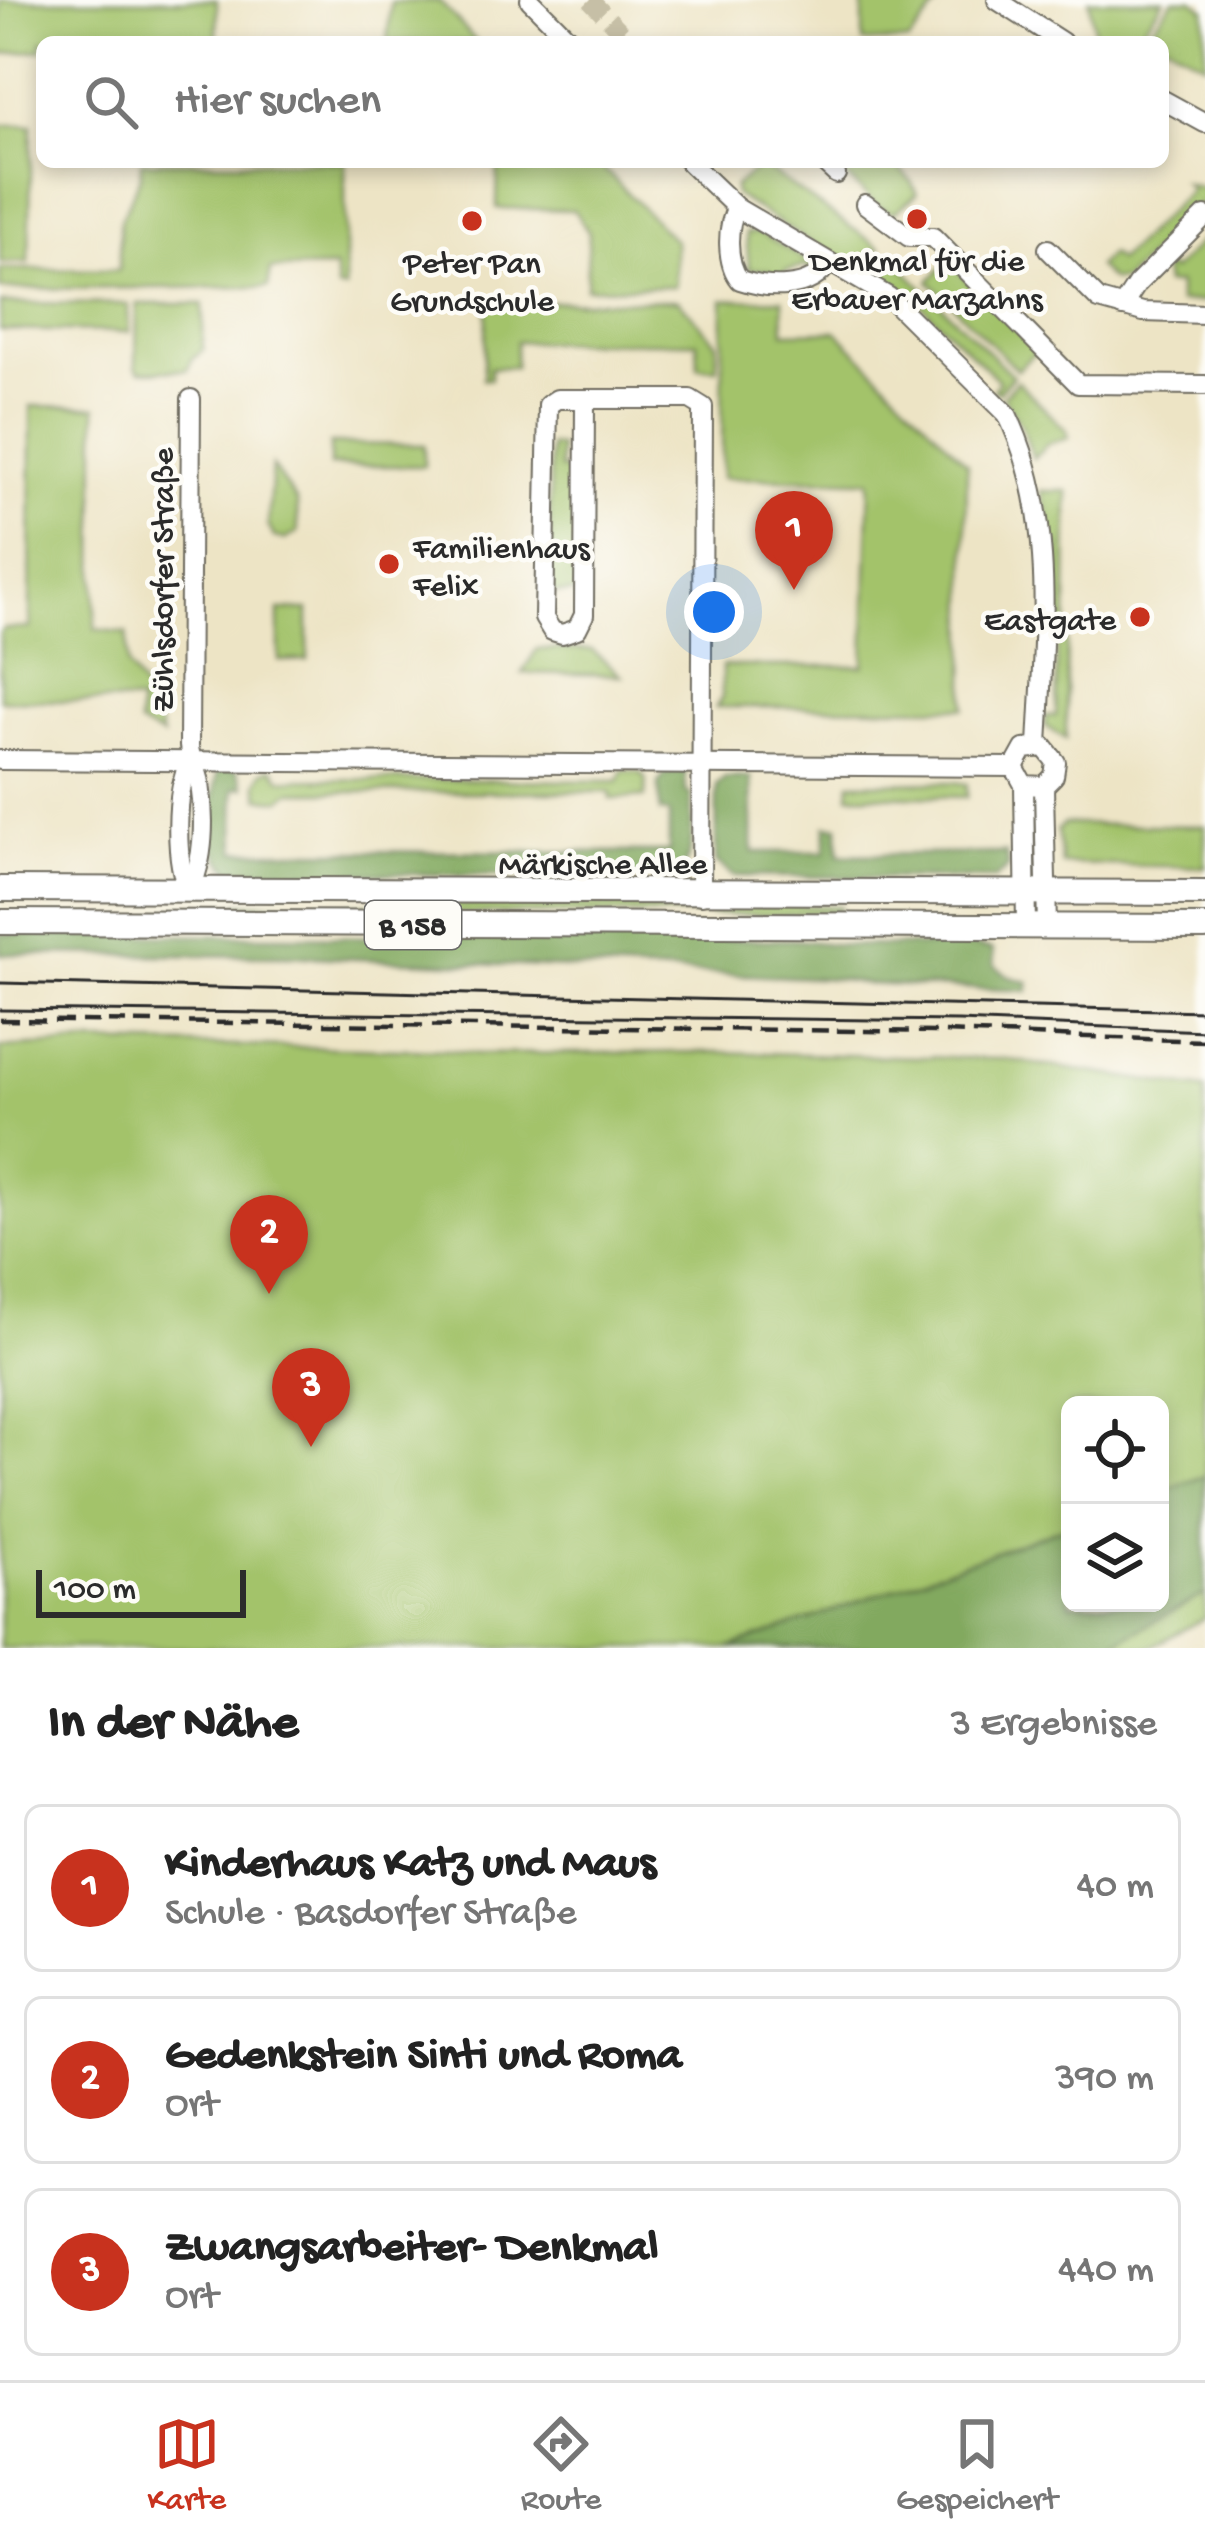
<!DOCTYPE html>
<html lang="de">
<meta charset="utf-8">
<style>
:root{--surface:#fff;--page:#f6f6f6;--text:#222;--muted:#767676;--line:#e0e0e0;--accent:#c8321e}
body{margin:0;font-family:"Gochi Hand",sans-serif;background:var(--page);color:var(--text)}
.controls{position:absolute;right:36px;bottom:36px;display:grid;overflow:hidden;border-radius:18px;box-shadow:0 6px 18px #0003}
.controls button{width:108px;height:108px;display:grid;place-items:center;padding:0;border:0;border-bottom:3px solid var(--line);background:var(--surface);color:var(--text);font:60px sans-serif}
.scale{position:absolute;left:36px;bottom:30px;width:210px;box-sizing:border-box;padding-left:12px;border:6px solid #2b2b2b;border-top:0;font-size:33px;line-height:42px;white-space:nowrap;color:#2b2b2b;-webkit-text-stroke:9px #fdfcf7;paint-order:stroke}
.you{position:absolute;left:714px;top:612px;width:42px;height:42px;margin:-30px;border:9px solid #fff;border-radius:50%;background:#1a73e8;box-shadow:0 0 0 18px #1a73e833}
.badge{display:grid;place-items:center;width:78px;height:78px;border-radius:50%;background:var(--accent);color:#fff;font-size:39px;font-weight:700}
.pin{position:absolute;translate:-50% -99px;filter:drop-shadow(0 3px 6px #0008)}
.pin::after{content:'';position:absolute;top:63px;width:42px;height:36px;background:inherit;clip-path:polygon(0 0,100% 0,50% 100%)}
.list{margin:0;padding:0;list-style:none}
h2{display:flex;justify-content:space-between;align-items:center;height:156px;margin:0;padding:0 48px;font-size:51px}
h2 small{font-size:39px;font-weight:400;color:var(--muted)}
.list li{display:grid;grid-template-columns:78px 1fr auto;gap:36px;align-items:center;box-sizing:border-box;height:168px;margin:0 24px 24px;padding:0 24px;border:3px solid var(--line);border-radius:18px}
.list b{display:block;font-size:45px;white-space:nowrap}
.list p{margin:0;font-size:39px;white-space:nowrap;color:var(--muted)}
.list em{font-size:39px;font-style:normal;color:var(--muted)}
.icon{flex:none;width:66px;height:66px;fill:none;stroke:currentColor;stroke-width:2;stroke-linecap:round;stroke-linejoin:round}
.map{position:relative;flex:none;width:1205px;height:1648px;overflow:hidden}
.search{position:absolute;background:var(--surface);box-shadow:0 6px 18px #0003;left:36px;right:36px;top:36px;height:132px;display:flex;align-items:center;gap:30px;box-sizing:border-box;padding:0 42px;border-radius:18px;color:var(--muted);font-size:45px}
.sheet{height:732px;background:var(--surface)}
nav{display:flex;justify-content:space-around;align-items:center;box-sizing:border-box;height:168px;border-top:3px solid var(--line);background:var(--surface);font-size:33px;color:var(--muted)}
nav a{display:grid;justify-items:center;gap:6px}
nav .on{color:var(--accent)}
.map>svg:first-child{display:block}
.green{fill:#a3c36b;stroke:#67774b;stroke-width:3}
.forest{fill:#82a95f;stroke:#566a45;stroke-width:3}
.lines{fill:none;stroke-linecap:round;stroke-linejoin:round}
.minor-tunnel{stroke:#c6bfa6;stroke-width:18;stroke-dasharray:18 9;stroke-linecap:butt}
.minor-casing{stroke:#6f6c61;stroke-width:22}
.major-casing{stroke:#6f6c61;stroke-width:28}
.minor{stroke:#fff;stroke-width:18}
.major{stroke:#fff;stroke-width:24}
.tram{stroke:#2b2b2b;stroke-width:3}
.rail{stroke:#2b2b2b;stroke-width:4.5;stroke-dasharray:18 9;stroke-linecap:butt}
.poi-dot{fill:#c8321e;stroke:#fdfcf7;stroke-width:4.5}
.labels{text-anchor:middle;stroke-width:9;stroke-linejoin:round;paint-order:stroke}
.shield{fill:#fdfcf7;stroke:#6a6a68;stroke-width:3}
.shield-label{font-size:30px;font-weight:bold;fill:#2b2b2b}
.poi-label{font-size:33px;fill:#2b2b2b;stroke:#fdfcf7}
.street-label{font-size:33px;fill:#2b2b2b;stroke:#fdfcf7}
</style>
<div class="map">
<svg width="1205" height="1648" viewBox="0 0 1205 1648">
<rect width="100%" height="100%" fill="#fdfcf7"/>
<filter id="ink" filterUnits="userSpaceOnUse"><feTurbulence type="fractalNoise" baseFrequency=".00833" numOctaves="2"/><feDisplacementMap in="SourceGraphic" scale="24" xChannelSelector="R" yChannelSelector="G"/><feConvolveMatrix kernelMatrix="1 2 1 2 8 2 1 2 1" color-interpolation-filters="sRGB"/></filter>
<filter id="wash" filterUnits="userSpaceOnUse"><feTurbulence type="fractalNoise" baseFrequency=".004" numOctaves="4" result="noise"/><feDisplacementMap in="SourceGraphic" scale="48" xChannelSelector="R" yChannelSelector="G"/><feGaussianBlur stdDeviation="2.7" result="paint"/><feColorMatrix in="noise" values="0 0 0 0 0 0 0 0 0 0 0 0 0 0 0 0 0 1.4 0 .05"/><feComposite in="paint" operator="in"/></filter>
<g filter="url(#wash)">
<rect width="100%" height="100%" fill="#ede4c5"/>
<g class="green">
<path d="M0,0H217V42H42V50L0,54Z"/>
<path d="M863,0H942L909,42H863Z"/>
<path d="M1089,0H1164L1133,42L1096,41Z"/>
<path d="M1173,0H1193L1205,9V64L1165,42H1141Z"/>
<path d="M439,1L477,42H387L391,2Z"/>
<path d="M0,125H32L29,262L0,263Z"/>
<path d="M141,162H345V289H337L335,268L271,269L268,287L0,289V269L119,270L120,222L141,175Z"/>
<path d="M498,162H597L675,241V286L586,288L589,233L574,210L497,208Z"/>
<path d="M849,162H893L911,181L917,194L894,213L876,205L843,173Z"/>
<path d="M761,165L881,248L847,265L735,195L734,187Z"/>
<path d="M1184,183L1205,189V199L1123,281L1111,280L1097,267L1110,254L1118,261L1190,190Z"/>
<path d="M759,232L814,265L812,274L807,266L785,271L783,282H769V270L749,269L746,233Z"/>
<path d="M1205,237V302H1178V284H1165L1163,269L1165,266L1172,271Z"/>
<path d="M889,254L1013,376L998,392L993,389L999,381L913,297L871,267L865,275L856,270Z"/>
<path d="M948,261L1037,351L1017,370L929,281Z"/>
<path d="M783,299L784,332L836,331L967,463L965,708L716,707L722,697V666H864L870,480L722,478L723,300Z"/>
<path d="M678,300L717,343V368L698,367L697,342H516L515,367L490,368V379H483L488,303Z"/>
<path d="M0,303L128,304L129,332L0,330Z"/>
<path d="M137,304H203V351L192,359L188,370L139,371L136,367Z"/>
<path d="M1017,381L1067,431L1068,438L1048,443L1033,458L1022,427L1003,396Z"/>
<path d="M31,406L96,407L95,629L127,633L128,666L155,707L162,736L139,725V702L0,700V633L4,629L30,628Z"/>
<path d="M330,444L424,445V466H330Z"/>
<path d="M550,446H559L560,469L568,470L569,446H577L576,593H550Z"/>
<path d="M272,466L297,502L298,532L285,540L274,537L268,525Z"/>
<path d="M1041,491H1068L1066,739L1045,726V716H1056L1059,545L1050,544L1049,520Z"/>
<path d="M279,610H308V660L279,661Z"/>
<path d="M537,649L592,650L621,675L522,673Z"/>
<path d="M272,768L282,779L618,781L623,770L641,773L646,780L645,797L611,799L610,792H290L281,800L260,798L257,783L262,772Z"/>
<path d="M955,782L967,784V797L849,795L850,783Z"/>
<path d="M1064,824L1205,826V867L1062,864L1057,830Z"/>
<path d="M237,903L840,906V911L784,915L234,912Z"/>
<path d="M87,1043L448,1050L477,1054L715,1052L1004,1059L1205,1089V1476L1160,1492V1405H1070V1525L729,1648H0V1048Z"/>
<path d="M1205,1594V1618L1149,1648H1104Z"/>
</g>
<g class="forest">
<path d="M218,769L237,770L244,787L234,788L236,851L669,852V813L660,812L659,783L665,774L685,771L686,792L691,795C690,823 699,858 674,877L235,872C202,856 212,800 218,769Z"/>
<path d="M751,777L753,852H825L826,826H838L839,855L1005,853L1009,867L995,879L733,876L716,862L717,784L725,778Z"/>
<path d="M0,934L796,940L842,945L975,946L993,950L994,965L1010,977L1029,982L1028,991L867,984L837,979L286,956L0,954Z"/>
<path d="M1205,1476V1594L1103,1648H729L1070,1525V1603H1160V1492Z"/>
</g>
</g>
<g filter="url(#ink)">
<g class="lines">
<path class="minor-tunnel" d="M590,0L631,42"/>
<g class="minor-casing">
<g id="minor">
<path d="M530,0L572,42"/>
<path d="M997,0L1062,42"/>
<path d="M1163,100L1205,123"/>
<path d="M689,162L737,208L889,297L1007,414C1057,516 1043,636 1038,746"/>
<path d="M823,162L836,174"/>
<path d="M865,204L909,237H933L1078,384L1205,385"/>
<path d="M737,208C726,226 726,264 740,280C767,289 812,292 828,263"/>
<path d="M1048,249L1099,300L1143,312L1205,314"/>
<path d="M1122,307L1137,284L1205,216"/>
<path d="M585,399L584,615L577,629L562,634L552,631L544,618L548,405L557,399H690L703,407L701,895"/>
<path d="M0,760L1014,767"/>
<path d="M1024,785L1044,786L1054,776L1056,762L1044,747L1024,749L1014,767L1024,785L1026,928"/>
<path d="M1044,786L1047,928"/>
<path d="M189,891C205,861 205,817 200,783C198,769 190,761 189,746L191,399"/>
<path d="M189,891C174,862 175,790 190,761"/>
</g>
</g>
<g class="major-casing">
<g id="major">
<path d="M0,889L1205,893"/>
<path d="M0,922L1205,927"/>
</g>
</g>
<use href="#minor" class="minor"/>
<use href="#major" class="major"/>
<g class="tram">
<path d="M0,983L1205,1011"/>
<path d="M0,1010L959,1021L1205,1031"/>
</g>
<path class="rail" d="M0,1020L943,1032L1205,1041"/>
</g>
</g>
<g class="poi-dot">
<circle cx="917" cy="219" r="12"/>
<circle cx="472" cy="221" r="12"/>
<circle cx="389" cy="564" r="12"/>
<circle cx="1140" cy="617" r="12"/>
</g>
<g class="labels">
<rect class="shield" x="365" y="901" width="96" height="48" rx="9"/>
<g class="shield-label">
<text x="413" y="935">B 158</text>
</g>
<g class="poi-label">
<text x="917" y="270">Denkmal für die<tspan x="917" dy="38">Erbauer Marzahns</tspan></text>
<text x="472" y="272">Peter Pan<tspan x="472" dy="38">Grundschule</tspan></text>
<text x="413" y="557" text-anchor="start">Familienhaus<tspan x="413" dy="38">Felix</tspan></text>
<text x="1116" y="629" text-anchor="end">Eastgate</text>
</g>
<g class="street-label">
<text transform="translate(160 580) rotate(-90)" y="12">Zühlsdorfer Straße</text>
<text x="603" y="873">Märkische Allee</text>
</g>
</g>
</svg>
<div class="controls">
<button><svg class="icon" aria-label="locate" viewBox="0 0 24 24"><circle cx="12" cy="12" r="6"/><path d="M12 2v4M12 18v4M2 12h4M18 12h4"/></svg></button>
<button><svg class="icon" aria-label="layers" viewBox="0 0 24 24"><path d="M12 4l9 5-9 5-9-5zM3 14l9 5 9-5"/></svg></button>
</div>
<div class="scale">100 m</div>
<div class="you"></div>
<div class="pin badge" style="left:794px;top:590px">1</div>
<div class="pin badge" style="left:269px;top:1294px">2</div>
<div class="pin badge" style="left:311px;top:1447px">3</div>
<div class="search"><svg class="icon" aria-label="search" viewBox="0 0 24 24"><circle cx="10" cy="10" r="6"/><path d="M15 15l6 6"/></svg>Hier suchen</div>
</div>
<section class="sheet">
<h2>In der Nähe<small>3 Ergebnisse</small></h2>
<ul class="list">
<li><span class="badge">1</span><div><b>Kinderhaus Katz und Maus</b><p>Schule · Basdorfer Straße</p></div><em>40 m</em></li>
<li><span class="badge">2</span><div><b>Gedenkstein Sinti und Roma</b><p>Ort</p></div><em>390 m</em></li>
<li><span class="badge">3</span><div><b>Zwangsarbeiter- Denkmal</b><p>Ort</p></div><em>440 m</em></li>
</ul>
</section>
<nav>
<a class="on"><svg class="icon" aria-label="map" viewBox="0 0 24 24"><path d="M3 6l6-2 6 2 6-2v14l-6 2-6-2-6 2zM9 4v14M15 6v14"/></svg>Karte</a>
<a><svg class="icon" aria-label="directions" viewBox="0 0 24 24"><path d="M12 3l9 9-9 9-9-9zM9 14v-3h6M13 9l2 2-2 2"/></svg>Route</a>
<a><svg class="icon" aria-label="saved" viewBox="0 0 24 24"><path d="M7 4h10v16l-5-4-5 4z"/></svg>Gespeichert</a>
</nav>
